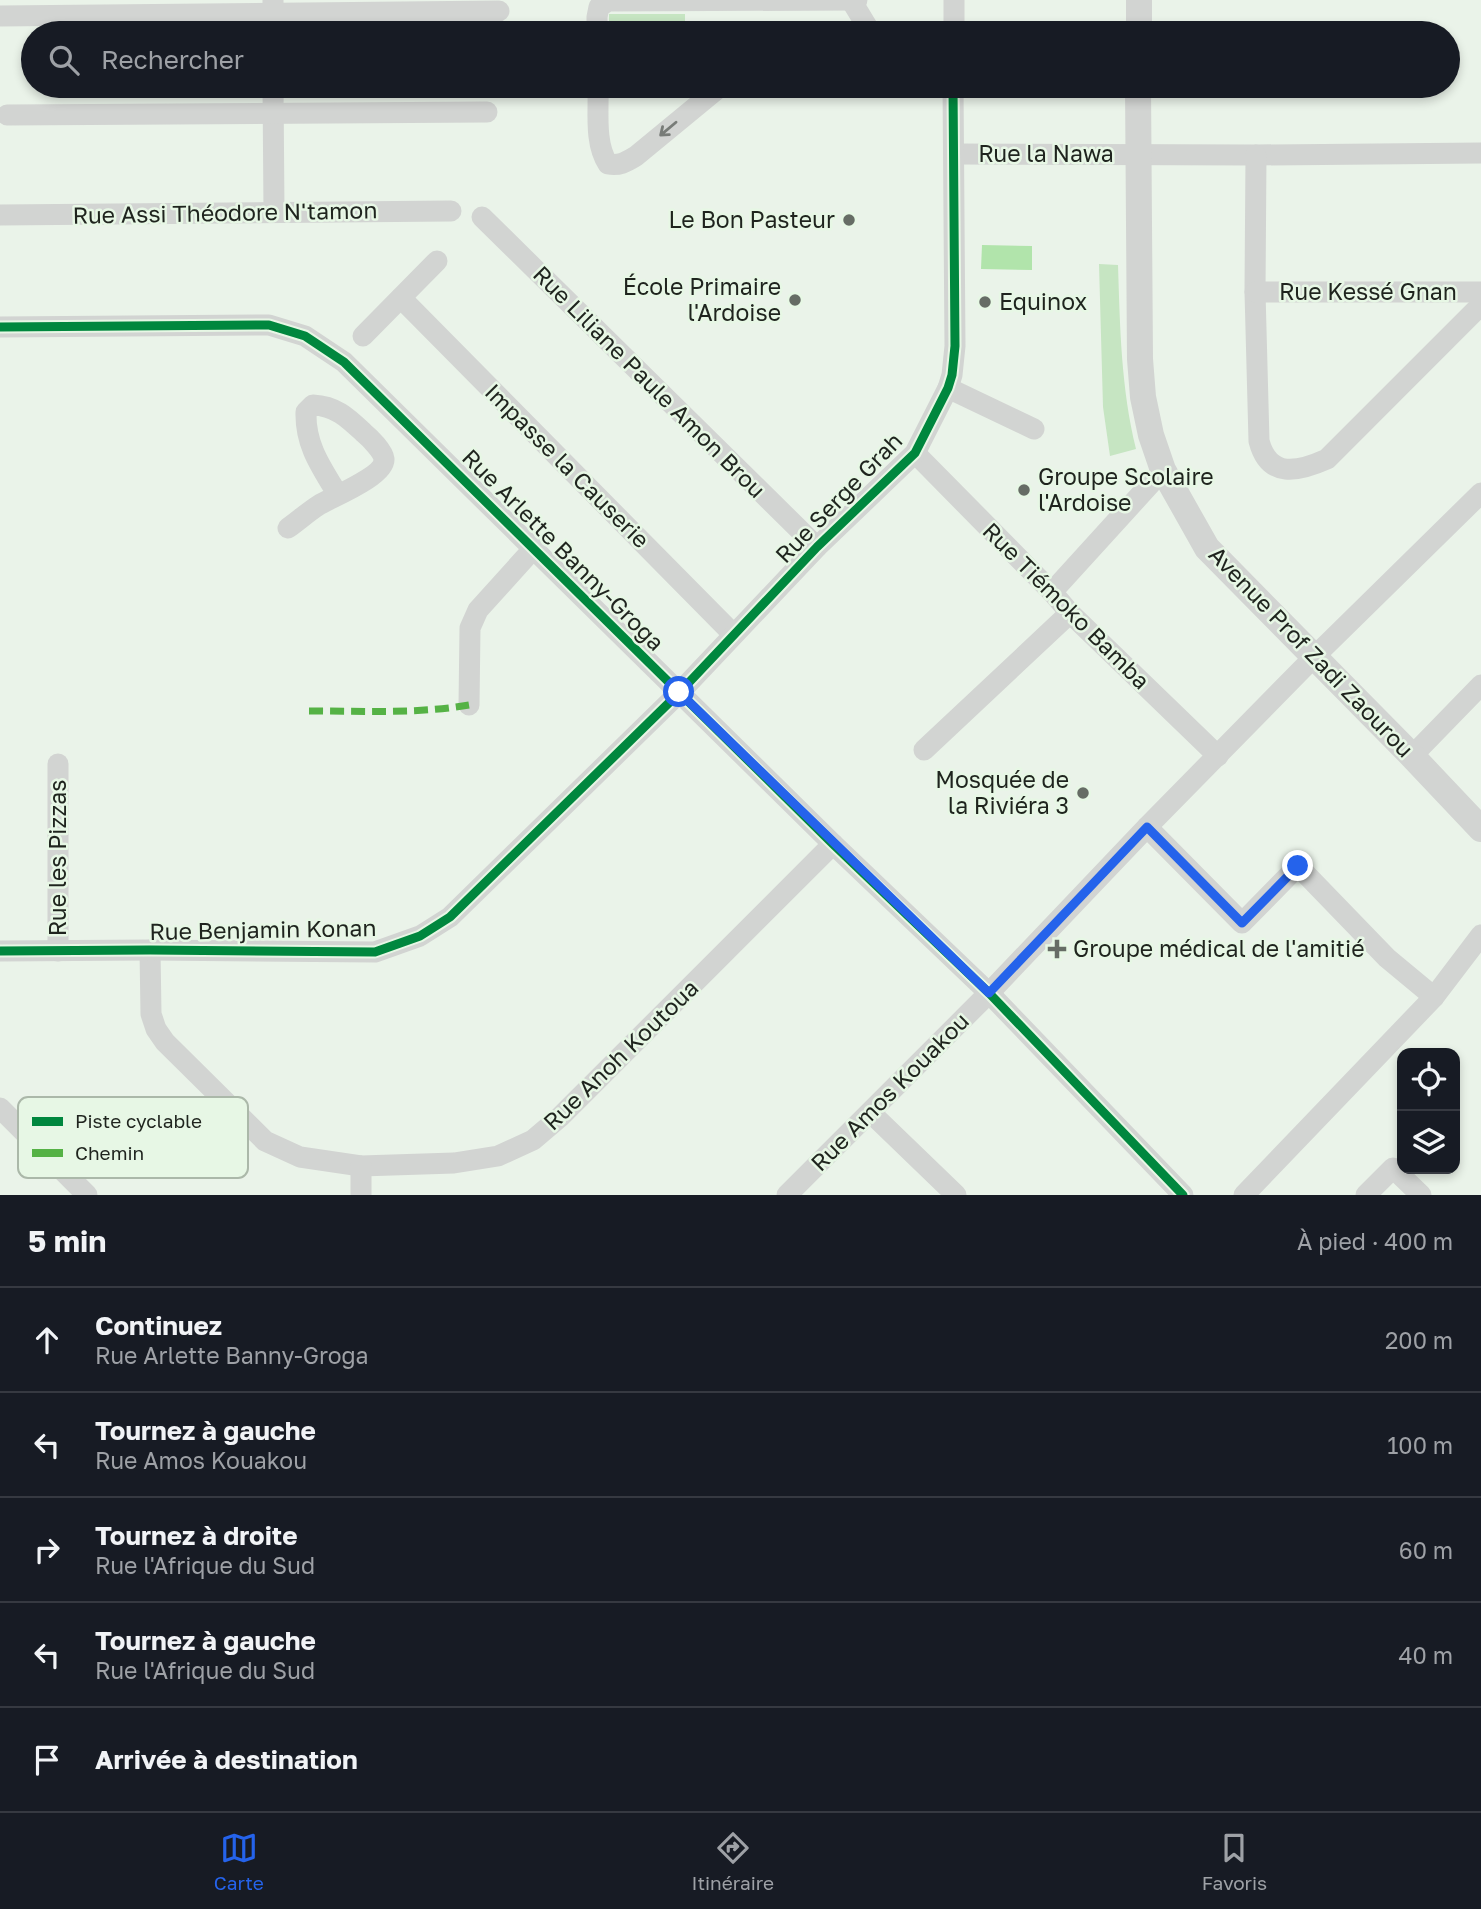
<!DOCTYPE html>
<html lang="fr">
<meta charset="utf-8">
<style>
:root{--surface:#171b24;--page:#20242c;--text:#f1f3f6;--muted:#9ea1a6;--line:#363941;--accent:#2563eb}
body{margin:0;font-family:"Golos Text",sans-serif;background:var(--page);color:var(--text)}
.controls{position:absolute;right:21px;bottom:21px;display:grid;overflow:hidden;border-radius:14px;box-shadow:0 4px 10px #0003}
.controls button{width:63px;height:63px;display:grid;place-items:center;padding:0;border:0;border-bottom:2px solid var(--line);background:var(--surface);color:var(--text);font:35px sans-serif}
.stop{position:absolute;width:21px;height:21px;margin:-16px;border:5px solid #2563eb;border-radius:50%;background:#fff}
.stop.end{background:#2563eb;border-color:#fff;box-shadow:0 2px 7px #0008}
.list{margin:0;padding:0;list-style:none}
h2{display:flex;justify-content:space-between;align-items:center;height:91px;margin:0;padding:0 28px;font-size:30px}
h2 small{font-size:23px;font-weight:400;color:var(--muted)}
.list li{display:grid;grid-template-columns:46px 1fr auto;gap:21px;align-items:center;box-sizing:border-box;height:105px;padding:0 28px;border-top:2px solid var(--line)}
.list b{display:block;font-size:26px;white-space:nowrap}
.list p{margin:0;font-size:23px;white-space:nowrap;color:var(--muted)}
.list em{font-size:23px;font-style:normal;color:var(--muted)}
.icon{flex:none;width:38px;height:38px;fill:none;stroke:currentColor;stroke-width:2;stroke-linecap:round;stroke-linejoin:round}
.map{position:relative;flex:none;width:1481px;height:1195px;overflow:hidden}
.search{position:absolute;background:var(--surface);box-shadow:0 4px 10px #0003;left:21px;right:21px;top:21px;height:77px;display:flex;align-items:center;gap:18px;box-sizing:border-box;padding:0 24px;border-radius:38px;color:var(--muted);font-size:26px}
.sheet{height:616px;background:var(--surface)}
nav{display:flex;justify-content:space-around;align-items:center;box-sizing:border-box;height:98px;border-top:2px solid var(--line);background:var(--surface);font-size:19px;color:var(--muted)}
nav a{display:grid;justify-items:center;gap:4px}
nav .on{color:var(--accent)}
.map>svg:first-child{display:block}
.green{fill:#c6e5c2}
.water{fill:#b1e4ab}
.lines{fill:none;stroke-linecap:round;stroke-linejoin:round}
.minor{stroke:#d2d4d2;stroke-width:21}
.major{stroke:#d2d4d2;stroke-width:26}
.quiet{stroke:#55b245;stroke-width:7;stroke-dasharray:14 7;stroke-linecap:butt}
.cycleway-casing{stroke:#e7f7e5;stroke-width:13}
.cycleway{stroke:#00873e;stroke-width:9}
.oneway{stroke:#787c78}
.route{stroke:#2563eb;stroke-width:9}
.poi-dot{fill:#666c65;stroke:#e7f7e5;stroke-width:2.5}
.labels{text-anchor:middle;stroke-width:5;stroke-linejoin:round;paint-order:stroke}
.street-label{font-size:23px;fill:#1f241e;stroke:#e7f7e5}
.poi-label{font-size:23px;fill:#1f241e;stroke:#e7f7e5;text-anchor:end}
.key{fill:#e7f7e5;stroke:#abb8a9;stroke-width:2}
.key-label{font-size:19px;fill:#1f241e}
</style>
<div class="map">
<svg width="1481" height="1195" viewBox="0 0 1481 1195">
<rect width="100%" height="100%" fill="#eaf3e9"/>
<g class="green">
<rect x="609" y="14" width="76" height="19"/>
<path d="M1099,264L1118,265C1120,327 1121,388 1136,449L1110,456L1103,407Z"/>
</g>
<path class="water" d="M982,245L1032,246V270L981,269Z"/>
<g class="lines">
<g class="minor">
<path d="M851,0L871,33"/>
<path d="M0,16L499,11"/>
<path d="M273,33V0"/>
<path d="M597,33V17L599,7L608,1L857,0"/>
<path d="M954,33V0"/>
<path d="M273,86L274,212"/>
<path d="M598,86C599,110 594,143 608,164C620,166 626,162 636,156L721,86"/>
<path d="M7,115L487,112"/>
<path d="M955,154L1256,155L1481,153"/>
<path d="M1256,155L1255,292L1259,441C1269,479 1298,472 1327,459L1481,305"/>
<path d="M0,215L451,211"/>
<path d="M482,217L817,547"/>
<path d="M1255,292H1481"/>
<path d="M401,298L733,634"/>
<path d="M0,327L269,325L305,336L344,362L833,844L989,993L1183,1195"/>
<path d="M363,336L437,261"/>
<path d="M948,388L1034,429"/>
<path d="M915,453L1052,592L1070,613L1218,756"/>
<path d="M288,528C298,521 308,512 319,505C332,497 385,476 384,459C383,451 370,438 364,433C348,418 336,406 313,405L306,412C305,445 321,467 338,495"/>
<path d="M1052,592L1163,470"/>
<path d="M469,705L470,628L478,610L534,548"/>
<path d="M924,750L1070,613"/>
<path d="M1412,756L1481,685"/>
<path d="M1147,827L1242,923L1298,866L1387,958L1434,997"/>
<path d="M150,950L151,1014L156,1029L165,1042L265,1141L300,1157L361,1166L454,1163L498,1156L533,1140L560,1117L833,844"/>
<path d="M0,951L150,950L375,952L420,936L450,917L679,693L817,547L915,453L948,388L952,375L955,346L953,86"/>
<path d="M58,951V764"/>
<path d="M0,1108L87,1195"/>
<path d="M871,1113L956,1195"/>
<path d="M361,1195V1166"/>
<path d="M787,1195L989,993L1147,827L1314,657L1481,493"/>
<path d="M1244,1195L1434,997L1481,935"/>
<path d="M1366,1195L1393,1168L1421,1195"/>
</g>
<g class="major">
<path d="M1139,33V0"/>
<path d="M1138,86L1140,359L1143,397L1151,435L1163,470L1207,548L1412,756L1481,829"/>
</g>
<path class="quiet" d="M309,711C363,711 417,714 469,705"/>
<g class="cycleway-casing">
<g id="cycleway">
<path d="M0,327L269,325L305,336L344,362L833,844L989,993L1183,1195"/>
<path d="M0,951L150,950L375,952L420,936L450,917L679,693L817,547L915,453L948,388L952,375L955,346L953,86"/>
</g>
</g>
<use href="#cycleway" class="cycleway"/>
</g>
<defs><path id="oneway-shaft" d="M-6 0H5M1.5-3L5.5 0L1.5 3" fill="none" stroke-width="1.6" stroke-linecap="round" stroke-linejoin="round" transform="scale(1.75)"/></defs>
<use class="oneway" href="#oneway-shaft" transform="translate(668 129) rotate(140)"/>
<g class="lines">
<path class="route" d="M679,692L989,993L1147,827L1242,923L1298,866"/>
</g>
<g class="poi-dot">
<circle cx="849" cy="220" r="7"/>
<circle cx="795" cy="300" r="7"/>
<circle cx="985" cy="302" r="7"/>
<circle cx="1024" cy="490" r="7"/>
<circle cx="1083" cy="793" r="7"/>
<path d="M1053.5 938.5h7v7h7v7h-7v7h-7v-7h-7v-7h7z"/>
</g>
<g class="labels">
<g class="street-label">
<text x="1046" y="162">Rue la Nawa</text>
<text transform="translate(225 213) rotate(-1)" y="8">Rue Assi Théodore N'tamon</text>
<text x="1368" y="300">Rue Kessé Gnan</text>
<text transform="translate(649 382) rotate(45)" y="8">Rue Liliane Paule Amon Brou</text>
<text transform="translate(567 466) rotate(45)" y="8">Impasse la Causerie</text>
<text transform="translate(839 498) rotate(-46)" y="8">Rue Serge Grah</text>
<text transform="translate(563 550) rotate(45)" y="8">Rue Arlette Banny-Groga</text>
<text transform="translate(1066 606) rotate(45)" y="8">Rue Tiémoko Bamba</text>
<text transform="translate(1311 652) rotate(46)" y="8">Avenue Prof Zadi Zaourou</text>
<text transform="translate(58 858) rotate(-90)" y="8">Rue les Pizzas</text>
<text transform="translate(263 930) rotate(-1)" y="8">Rue Benjamin Konan</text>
<text transform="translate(621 1055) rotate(-44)" y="8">Rue Anoh Koutoua</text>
<text transform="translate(890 1092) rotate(-45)" y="8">Rue Amos Kouakou</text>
</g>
<g class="poi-label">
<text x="835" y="228">Le Bon Pasteur</text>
<text x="781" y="295">École Primaire<tspan x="781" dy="26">l'Ardoise</tspan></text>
<text x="999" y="310" text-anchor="start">Equinox</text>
<text x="1038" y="485" text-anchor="start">Groupe Scolaire<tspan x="1038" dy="26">l'Ardoise</tspan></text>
<text x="1069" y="788">Mosquée de<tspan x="1069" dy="26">la Riviéra 3</tspan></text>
<text x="1073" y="957" text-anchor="start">Groupe médical de l'amitié</text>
</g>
</g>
<rect x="18" y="1097" width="230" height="81" rx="10" class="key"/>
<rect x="32" y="1117" width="31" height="9" fill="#00873e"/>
<rect x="32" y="1149" width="31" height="8" fill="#55b245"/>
<g class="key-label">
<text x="75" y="1128">Piste cyclable</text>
<text x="75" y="1160">Chemin</text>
</g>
</svg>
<div class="controls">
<button><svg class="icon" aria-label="locate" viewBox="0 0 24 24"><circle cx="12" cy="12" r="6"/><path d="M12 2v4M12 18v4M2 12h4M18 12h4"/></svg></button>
<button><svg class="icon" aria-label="layers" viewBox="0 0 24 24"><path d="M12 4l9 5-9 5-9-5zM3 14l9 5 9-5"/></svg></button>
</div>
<div class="stop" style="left:679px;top:692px"></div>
<div class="stop end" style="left:1298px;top:866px"></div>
<div class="search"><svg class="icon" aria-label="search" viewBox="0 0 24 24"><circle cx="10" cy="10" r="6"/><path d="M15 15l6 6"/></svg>Rechercher</div>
</div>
<section class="sheet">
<h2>5 min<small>À pied · 400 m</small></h2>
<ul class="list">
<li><svg class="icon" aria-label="ahead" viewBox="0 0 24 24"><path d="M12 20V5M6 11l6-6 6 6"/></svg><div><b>Continuez</b><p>Rue Arlette Banny-Groga</p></div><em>200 m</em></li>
<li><svg class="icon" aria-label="left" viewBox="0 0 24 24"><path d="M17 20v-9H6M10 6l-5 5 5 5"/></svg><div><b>Tournez à gauche</b><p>Rue Amos Kouakou</p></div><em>100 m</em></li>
<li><svg class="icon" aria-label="right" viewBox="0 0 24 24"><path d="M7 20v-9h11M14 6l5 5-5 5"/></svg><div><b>Tournez à droite</b><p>Rue l'Afrique du Sud</p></div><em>60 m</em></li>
<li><svg class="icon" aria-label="left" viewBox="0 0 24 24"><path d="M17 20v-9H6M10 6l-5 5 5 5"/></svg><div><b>Tournez à gauche</b><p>Rue l'Afrique du Sud</p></div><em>40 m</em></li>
<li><svg class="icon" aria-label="arrive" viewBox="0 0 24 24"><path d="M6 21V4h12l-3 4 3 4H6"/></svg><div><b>Arrivée à destination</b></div></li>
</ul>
</section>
<nav>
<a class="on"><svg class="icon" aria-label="map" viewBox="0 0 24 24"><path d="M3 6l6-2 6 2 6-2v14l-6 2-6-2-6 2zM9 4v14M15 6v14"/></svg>Carte</a>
<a><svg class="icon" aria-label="directions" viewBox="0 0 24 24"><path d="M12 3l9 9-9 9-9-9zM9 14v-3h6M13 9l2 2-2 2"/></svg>Itinéraire</a>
<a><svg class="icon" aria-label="saved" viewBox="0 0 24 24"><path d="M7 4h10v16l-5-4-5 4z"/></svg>Favoris</a>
</nav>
